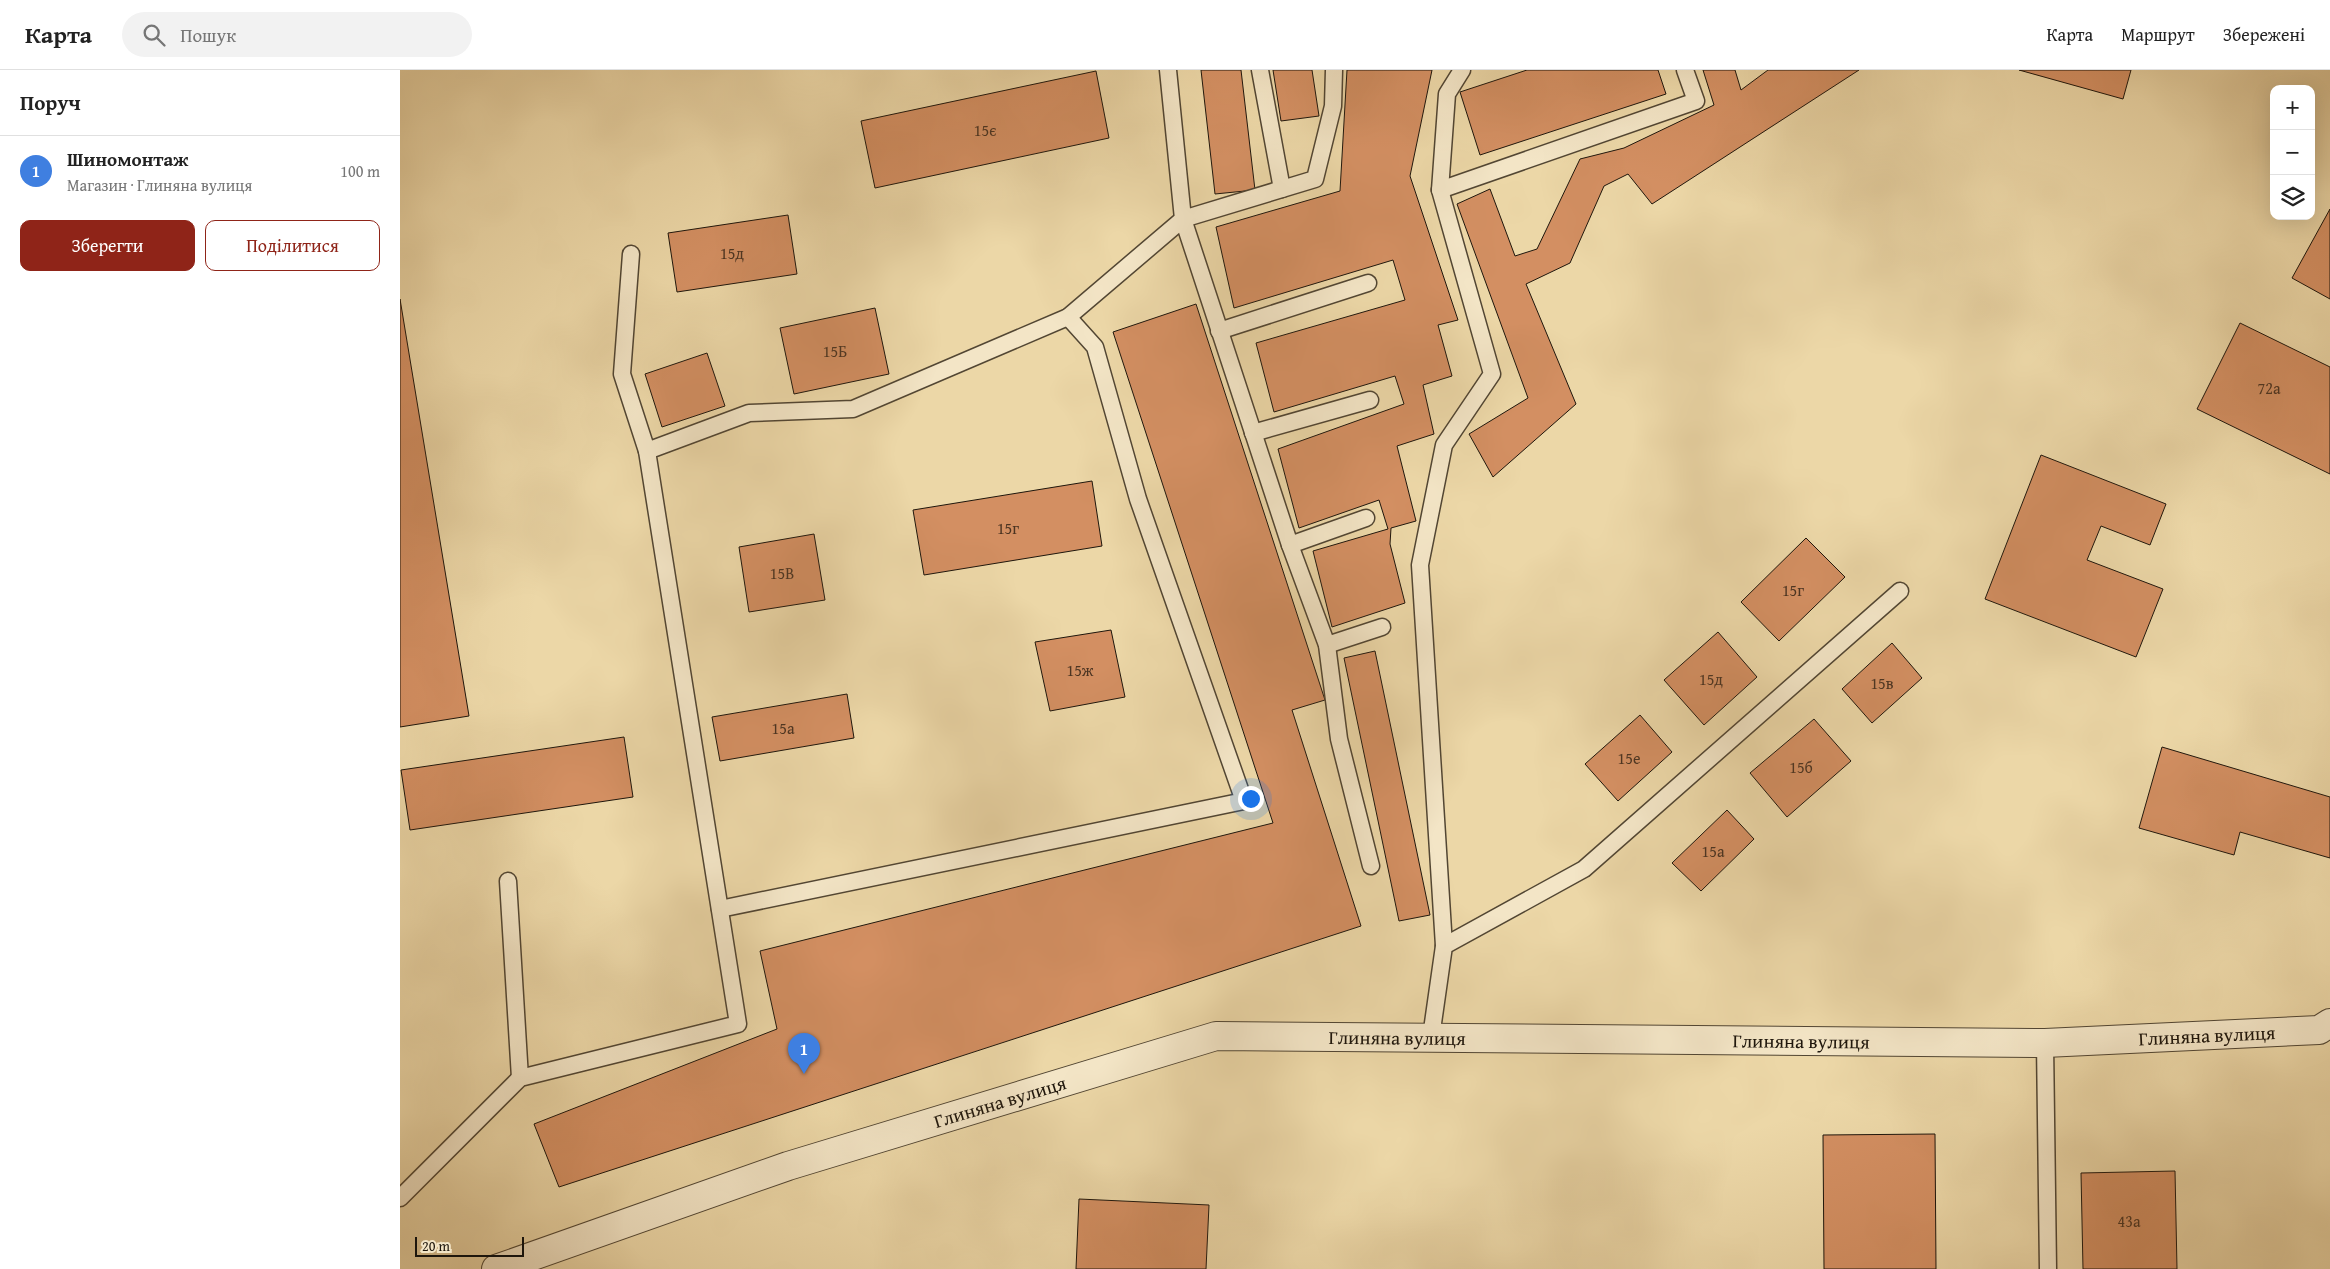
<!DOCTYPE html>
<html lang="uk">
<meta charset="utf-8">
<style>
:root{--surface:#fff;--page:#f2f2f2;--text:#222;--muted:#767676;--line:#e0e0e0;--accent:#8f2418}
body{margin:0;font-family:"Gentium Book Plus",serif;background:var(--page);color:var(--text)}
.controls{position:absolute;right:15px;top:15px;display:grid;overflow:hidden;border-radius:10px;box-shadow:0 5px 20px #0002}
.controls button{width:45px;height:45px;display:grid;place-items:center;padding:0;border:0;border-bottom:1px solid var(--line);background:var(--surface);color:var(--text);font:25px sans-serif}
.scale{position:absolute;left:15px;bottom:12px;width:109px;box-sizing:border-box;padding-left:5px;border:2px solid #1e160c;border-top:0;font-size:14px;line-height:18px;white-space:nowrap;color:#1e160c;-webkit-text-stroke:4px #f3e5c6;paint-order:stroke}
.you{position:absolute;left:850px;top:728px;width:18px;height:18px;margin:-12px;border:4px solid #fff;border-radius:50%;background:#1a73e8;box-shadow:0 0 0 8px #1a73e833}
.badge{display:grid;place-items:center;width:32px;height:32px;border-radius:50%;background:var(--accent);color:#fff;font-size:16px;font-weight:700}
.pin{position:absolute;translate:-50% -41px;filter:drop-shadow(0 1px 2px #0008)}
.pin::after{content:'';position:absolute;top:26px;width:18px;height:15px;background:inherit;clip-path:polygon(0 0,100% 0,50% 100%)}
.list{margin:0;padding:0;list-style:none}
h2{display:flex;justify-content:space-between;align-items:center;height:65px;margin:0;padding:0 20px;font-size:21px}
h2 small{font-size:16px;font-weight:400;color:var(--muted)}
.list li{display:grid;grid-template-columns:32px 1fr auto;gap:15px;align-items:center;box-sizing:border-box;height:70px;padding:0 20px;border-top:1px solid var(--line)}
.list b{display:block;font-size:19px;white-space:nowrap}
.list p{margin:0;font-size:16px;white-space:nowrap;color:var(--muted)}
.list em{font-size:16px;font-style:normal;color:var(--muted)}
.actions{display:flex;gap:10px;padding:15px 20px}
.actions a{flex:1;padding:11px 0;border:1px solid var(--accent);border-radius:10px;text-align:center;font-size:18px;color:var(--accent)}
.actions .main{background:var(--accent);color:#fff}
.icon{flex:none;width:28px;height:28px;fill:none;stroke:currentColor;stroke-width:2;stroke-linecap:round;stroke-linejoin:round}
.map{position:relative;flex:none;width:1930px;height:1199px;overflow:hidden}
header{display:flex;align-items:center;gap:30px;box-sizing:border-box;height:70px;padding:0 25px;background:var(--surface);border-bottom:1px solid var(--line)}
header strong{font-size:24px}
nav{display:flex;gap:28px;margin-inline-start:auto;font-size:18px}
.search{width:350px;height:45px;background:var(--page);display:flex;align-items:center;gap:12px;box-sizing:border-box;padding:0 18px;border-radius:28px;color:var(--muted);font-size:19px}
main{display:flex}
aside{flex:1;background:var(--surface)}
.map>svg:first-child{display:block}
.building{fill:#d38f62;stroke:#1e160c}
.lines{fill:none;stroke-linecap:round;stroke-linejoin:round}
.service-casing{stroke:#524633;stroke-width:19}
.tertiary-casing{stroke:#524633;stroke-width:30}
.service{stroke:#f3e5c6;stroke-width:16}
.tertiary{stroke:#f3e5c6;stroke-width:28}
.labels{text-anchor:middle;stroke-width:4.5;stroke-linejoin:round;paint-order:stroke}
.number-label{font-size:16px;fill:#4b3422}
.street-label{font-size:19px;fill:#1e160c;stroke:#f3e5c6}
</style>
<header>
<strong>Карта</strong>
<div class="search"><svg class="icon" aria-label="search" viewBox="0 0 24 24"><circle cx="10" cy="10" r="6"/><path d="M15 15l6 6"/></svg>Пошук</div>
<nav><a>Карта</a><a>Маршрут</a><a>Збережені</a></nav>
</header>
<main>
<aside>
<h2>Поруч<small></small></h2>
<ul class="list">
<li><span class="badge" style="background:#3f7fe0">1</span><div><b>Шиномонтаж</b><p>Магазин · Глиняна вулиця</p></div><em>100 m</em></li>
</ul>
<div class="actions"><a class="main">Зберегти</a><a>Поділитися</a></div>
</aside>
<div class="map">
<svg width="1930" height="1199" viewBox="0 0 1930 1199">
<rect width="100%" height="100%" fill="#ecd7a7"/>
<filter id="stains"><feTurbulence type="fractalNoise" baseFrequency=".004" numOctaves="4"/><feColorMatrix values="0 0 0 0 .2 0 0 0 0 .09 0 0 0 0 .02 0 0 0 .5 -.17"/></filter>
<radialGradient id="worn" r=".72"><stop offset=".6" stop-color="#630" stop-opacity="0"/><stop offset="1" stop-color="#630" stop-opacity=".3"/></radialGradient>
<g class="building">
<path d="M801,0H841L855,120L815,124Z"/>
<path d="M873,0H912L919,46L881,51Z"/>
<path d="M947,0H1032L1010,106L1058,250L1038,255L1052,306L1023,315L1034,364L997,376L1016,451L991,458L990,474L1005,533L932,557L913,481L988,459L979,430L899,458L878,379L1004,334L995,306L874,342L856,273L1005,230L993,190L834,238L816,157L940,121Z"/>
<path d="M1127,0H1258L1266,24L1080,85L1060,22Z"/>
<path d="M1303,0H1335L1341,20L1368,0H1459L1252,134L1228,104L1204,116L1170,193L1126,214L1176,334L1093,407L1069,364L1128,328L1057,134L1090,119L1115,186L1137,179L1180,89L1224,78L1314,35Z"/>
<path d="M1619,0H1731L1723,29Z"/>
<path d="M696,1L709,68L475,118L461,51Z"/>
<path d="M1930,139V229L1892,208Z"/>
<path d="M388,145L397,204L277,222L268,163Z"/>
<path d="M0,229L69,646L0,657Z"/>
<path d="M796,234L925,630L892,640L961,856L159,1117L134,1054L377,959L360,881L873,753L713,262Z"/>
<path d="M475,238L489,304L394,324L380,258Z"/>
<path d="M1840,253L1930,297V404L1797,339Z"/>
<path d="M307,283L325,336L262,357L245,304Z"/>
<path d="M1641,385L1766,434L1750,475L1701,456L1687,490L1763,519L1736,587L1585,529Z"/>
<path d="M692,411L702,476L524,505L513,440Z"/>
<path d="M414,464L425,530L349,542L339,477Z"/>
<path d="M1406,468L1445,507L1379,571L1341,532Z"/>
<path d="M711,560L725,627L650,641L635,572Z"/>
<path d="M1318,562L1357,607L1304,655L1264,610Z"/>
<path d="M1492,573L1522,608L1472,653L1442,619Z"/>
<path d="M975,581L1030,845L999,851L944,588Z"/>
<path d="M447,624L454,668L320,691L312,647Z"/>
<path d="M1240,645L1272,682L1218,731L1185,694Z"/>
<path d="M1414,649L1451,691L1387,747L1350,703Z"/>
<path d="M224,667L233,727L10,760L1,700Z"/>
<path d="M1762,677L1930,727V788L1840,762L1834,785L1739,758Z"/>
<path d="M1327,740L1354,769L1301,821L1272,793Z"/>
<path d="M1535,1064L1536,1199H1424L1423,1065Z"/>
<path d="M1775,1101L1777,1199H1683L1681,1103Z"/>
<path d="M679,1129L809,1135L806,1199H676Z"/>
</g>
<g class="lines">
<g class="service-casing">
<g id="service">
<path d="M860,0L882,119"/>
<path d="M934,0L933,36L915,109L783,149L890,475L927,575L939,669L971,796"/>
<path d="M1040,120L1296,31L1285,0"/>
<path d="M231,184L222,304L247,381"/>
<path d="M819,261L968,213"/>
<path d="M853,363L970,330"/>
<path d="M890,475L966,448"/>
<path d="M927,575L982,557"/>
<path d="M108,811L120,1008"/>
<path d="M320,839L844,731L738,429L695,277L668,247"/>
<path d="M1044,876L1020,495L1044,375L1092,304L1040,120L1047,24L1062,0"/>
<path d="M1031,967L1044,876L1184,799L1500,521"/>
<path d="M1645,973L1648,1199"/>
<path d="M0,1128L120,1008L338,954L247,381L349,343L453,339L668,247L783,149L768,0"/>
</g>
</g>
<g class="tertiary-casing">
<g id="tertiary">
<path id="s1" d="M96,1199L388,1096L816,966L1645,973L1919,960L1930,953"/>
</g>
</g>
<use href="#service" class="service"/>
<use href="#tertiary" class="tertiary"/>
</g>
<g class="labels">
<g class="number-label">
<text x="585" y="66">15є</text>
<text x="332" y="189">15д</text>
<text x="435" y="287">15Б</text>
<text x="1869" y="324">72а</text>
<text x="608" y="464">15г</text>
<text x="382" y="509">15В</text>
<text x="1393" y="526">15г</text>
<text x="680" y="606">15ж</text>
<text x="1311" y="615">15д</text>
<text x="1482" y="619">15в</text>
<text x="383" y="664">15а</text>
<text x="1229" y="694">15е</text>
<text x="1401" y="703">15б</text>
<text x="1313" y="787">15а</text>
<text x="1729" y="1157">43а</text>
</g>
<g class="street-label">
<text dy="7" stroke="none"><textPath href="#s1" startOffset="1748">Глиняна вулиця</textPath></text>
<text dy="7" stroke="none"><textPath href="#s1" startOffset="938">Глиняна вулиця</textPath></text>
<text dy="7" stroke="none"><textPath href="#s1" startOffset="1342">Глиняна вулиця</textPath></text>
<text dy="7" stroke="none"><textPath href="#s1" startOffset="531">Глиняна вулиця</textPath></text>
</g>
</g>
<rect width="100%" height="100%" filter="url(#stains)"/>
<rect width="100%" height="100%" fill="url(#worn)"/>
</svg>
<div class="controls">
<button>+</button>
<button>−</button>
<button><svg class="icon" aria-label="layers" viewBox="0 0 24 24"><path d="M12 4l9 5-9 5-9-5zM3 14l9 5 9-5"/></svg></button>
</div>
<div class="scale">20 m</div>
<div class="you"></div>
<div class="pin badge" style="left:404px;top:1004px;background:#3f7fe0">1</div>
</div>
</main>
